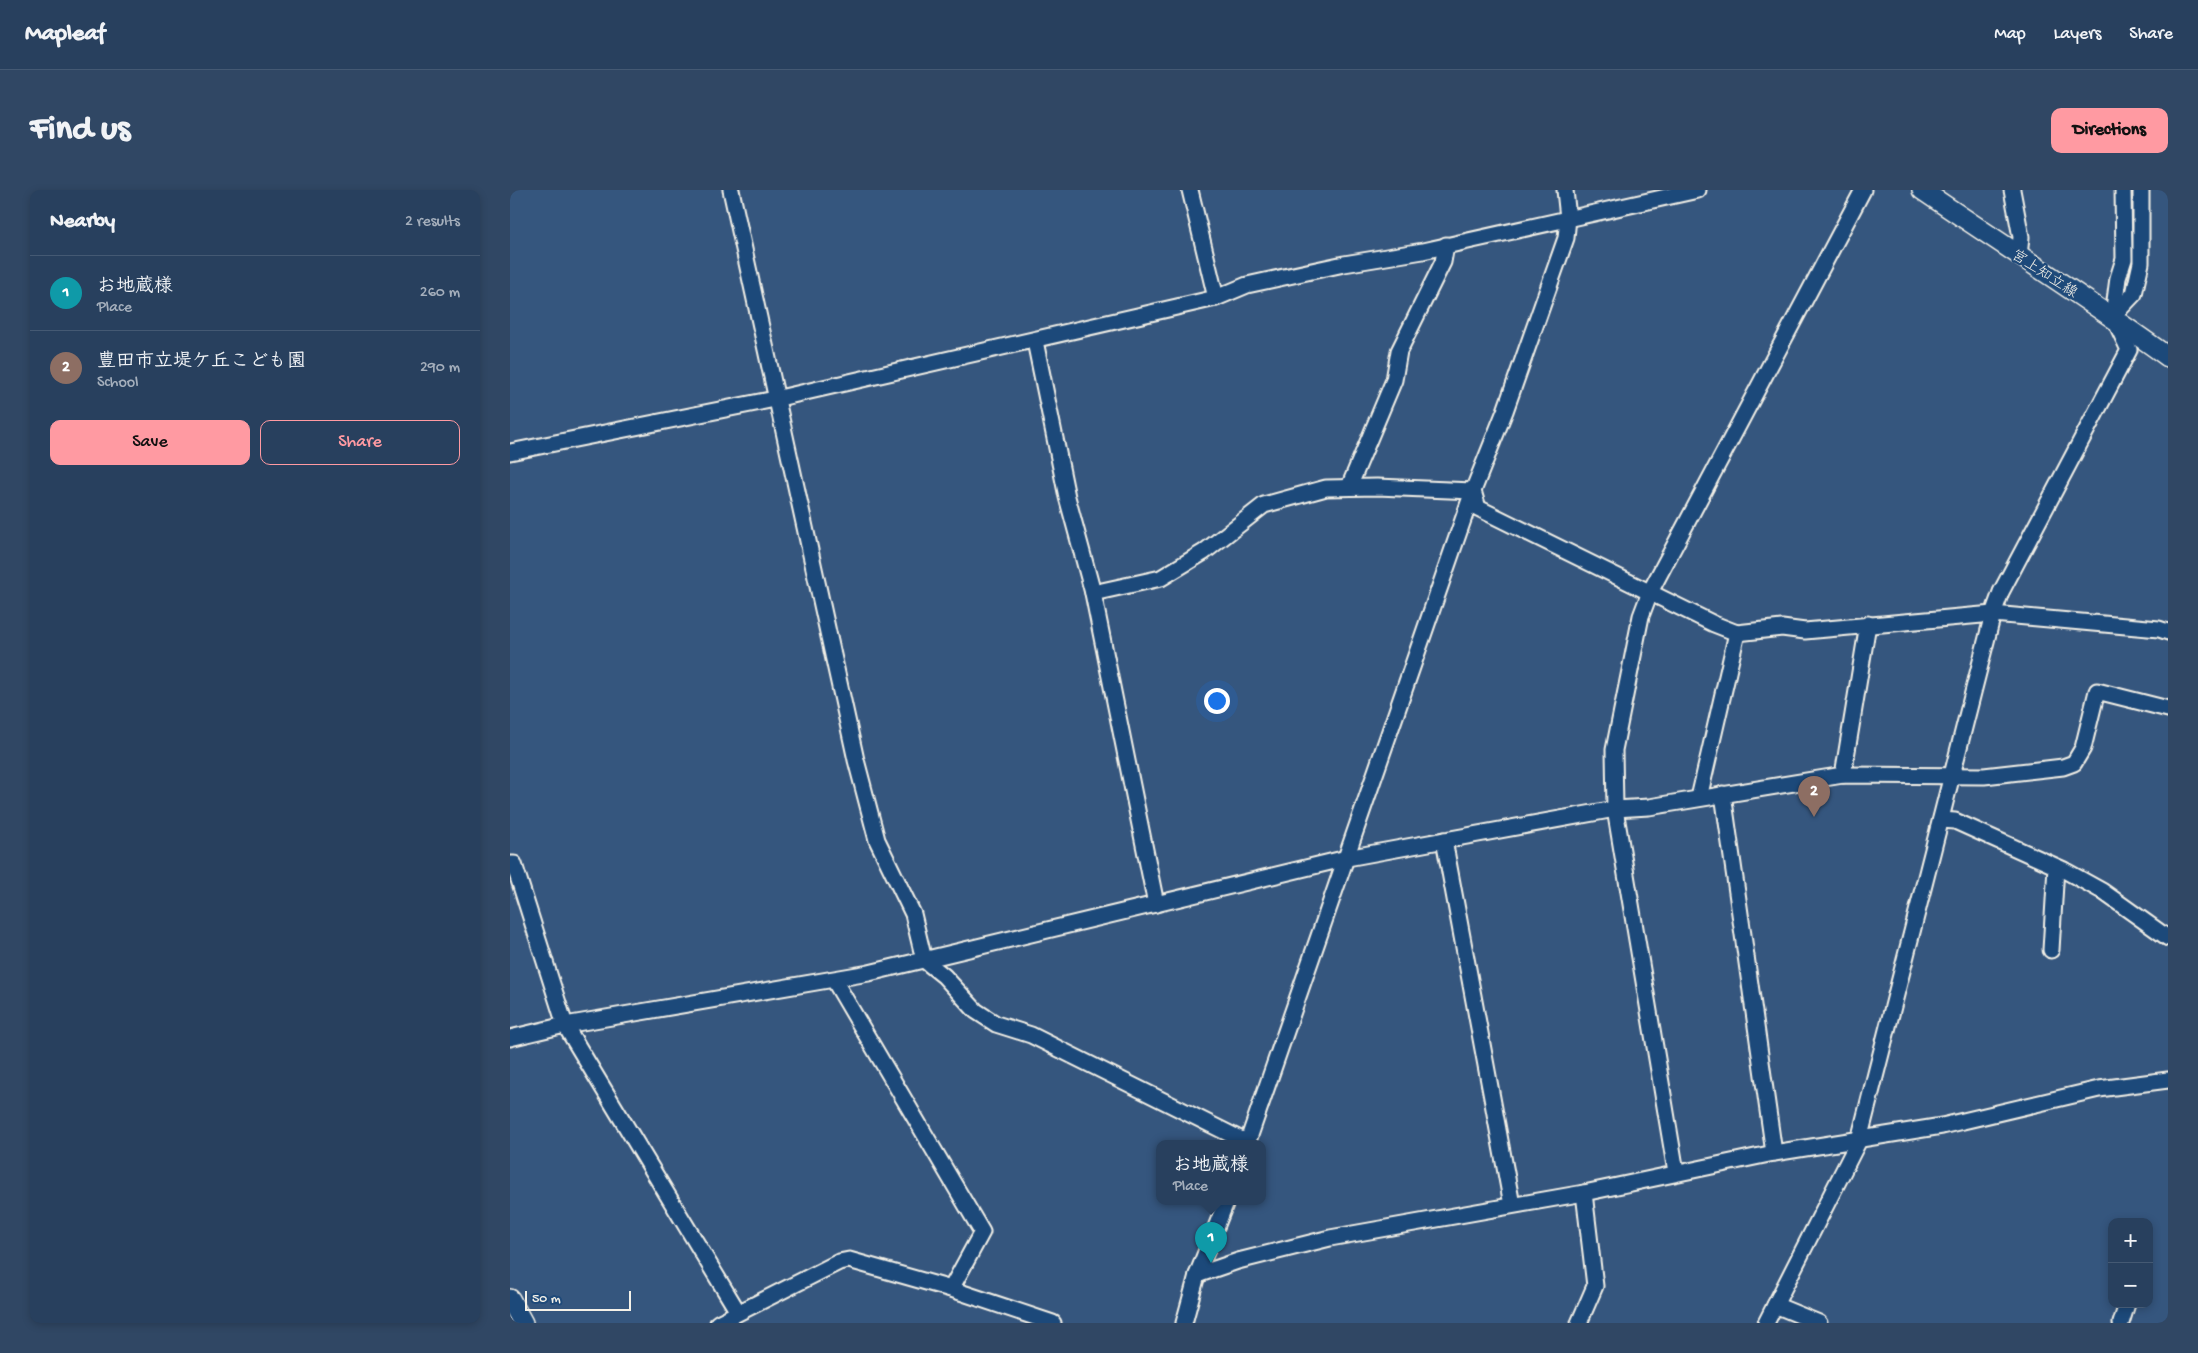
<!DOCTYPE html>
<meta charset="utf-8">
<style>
:root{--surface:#28405e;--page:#304764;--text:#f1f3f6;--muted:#a5afbc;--line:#445973;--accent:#ff9aa2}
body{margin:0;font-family:"Gochi Hand","Klee One",sans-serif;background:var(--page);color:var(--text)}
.controls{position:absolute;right:15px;bottom:15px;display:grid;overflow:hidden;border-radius:10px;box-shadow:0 2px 8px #0003}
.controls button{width:45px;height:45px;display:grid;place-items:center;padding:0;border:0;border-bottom:1px solid var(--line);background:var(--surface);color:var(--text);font:25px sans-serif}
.scale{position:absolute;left:15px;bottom:12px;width:106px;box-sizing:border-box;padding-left:5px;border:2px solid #f4f1e8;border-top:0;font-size:14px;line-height:18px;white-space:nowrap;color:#f4f1e8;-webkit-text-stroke:4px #1f4a7a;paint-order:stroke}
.you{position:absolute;left:706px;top:510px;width:18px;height:18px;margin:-12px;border:4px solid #fff;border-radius:50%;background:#1a73e8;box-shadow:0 0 0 8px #1a73e833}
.badge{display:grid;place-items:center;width:32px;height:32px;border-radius:50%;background:var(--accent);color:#fff;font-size:16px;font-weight:700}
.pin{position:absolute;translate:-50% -41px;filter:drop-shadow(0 1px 2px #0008)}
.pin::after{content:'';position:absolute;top:26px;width:18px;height:15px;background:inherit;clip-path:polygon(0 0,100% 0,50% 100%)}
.popup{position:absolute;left:646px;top:950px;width:110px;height:65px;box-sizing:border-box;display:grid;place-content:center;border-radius:10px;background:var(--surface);filter:drop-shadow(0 1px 4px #0005);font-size:16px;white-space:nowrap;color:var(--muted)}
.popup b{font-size:19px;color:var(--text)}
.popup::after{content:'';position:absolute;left:50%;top:100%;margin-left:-10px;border:10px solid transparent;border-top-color:var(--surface)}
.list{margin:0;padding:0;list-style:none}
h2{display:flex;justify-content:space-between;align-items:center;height:65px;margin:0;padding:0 20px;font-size:21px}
h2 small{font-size:16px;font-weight:400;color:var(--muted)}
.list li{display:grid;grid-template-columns:32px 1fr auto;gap:15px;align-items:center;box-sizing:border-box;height:75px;padding:0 20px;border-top:1px solid var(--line)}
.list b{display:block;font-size:19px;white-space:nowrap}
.list p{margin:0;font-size:16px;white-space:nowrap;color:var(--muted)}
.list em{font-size:16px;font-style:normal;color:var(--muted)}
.actions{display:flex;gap:10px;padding:15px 20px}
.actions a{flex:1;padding:11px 0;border:1px solid var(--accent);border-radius:10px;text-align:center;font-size:18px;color:var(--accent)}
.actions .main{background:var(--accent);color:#111}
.map{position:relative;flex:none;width:1658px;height:1133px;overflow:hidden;border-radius:10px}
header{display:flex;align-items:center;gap:30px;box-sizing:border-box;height:70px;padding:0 25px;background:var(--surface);border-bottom:1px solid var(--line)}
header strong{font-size:24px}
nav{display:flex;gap:28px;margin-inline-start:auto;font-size:18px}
.intro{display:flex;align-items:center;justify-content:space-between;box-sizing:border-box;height:120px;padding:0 30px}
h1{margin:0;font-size:35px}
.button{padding:12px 22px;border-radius:10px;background:var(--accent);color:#111;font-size:18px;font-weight:700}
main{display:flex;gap:30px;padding:0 30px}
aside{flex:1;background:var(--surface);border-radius:10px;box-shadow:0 2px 8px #0003}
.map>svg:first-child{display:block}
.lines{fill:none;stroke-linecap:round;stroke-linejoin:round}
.minor-casing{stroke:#f4f1e8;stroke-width:19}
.major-casing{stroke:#f4f1e8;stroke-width:22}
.minor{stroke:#1f4a7a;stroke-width:15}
.major{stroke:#1f4a7a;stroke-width:19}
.labels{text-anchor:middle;stroke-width:4.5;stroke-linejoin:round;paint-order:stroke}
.street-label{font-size:15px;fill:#f4f1e8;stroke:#1f4a7a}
</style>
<header>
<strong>Mapleaf</strong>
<nav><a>Map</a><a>Layers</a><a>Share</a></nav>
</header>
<div class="intro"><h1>Find us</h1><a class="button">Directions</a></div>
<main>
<aside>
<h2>Nearby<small>2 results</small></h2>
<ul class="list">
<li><span class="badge" style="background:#0f9aa8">1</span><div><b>お地蔵様</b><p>Place</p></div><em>260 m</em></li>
<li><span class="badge" style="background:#8d6e63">2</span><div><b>豊田市立堤ケ丘こども園</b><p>School</p></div><em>290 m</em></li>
</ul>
<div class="actions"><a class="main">Save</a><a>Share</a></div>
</aside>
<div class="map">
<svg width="1658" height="1133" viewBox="0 0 1658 1133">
<rect width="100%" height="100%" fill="#35567e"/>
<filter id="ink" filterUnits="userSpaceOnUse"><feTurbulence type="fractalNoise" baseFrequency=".02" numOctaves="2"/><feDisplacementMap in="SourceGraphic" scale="10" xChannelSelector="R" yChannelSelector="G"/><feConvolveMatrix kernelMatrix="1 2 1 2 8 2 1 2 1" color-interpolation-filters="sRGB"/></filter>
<g filter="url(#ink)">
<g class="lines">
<g class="minor-casing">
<g id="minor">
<path d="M221,0L346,570L367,650L403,724L414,770L434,786L466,821L486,834L521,845L738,953"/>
<path d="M680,0L706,108"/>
<path d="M1502,0L1511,47L1509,66"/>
<path d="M1603,126L1624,104L1631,73V0"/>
<path d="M525,151L557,307L583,403L646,714"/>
<path d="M0,262L265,209L706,108L737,95L834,74L913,61L1188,0"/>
<path d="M839,297L884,190L889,161L933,72L936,55"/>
<path d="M963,301L968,318L1204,434L1227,443L1272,438L1295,441L1483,424L1649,439L1658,442"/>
<path d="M583,403L651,388L694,362L754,315L816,298L867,297L963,301"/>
<path d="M1333,585L1358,434"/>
<path d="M1213,604L1264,963"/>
<path d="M1189,608L1227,443"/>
<path d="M1431,630L1445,631L1554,680L1592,701L1658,748"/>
<path d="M934,650L1002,1015"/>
<path d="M0,674H4L55,835L228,1122"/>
<path d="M1541,760L1546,677"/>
<path d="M324,790L472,1042L441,1099"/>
<path d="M0,848L55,835L359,783L837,668L1105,619L1139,617L1333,585L1474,586L1553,577L1564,573L1573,558L1587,501L1658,519"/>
<path d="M737,954L963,301L995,221L1056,48L1058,28L1055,0"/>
<path d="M1166,982L1105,619L1104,560L1131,426L1140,402L1353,0"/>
<path d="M687,1085L728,1071L820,1048L1074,1003L1264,963L1432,936L1589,899L1658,890"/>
<path d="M1265,1115L1309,1133"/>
<path d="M208,1133L329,1072L339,1070L441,1099L543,1133"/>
<path d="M674,1133L687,1085L716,1012"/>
<path d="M1069,1133L1085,1096L1074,1003"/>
<path d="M1256,1133L1349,950L1483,424L1491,402L1619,160L1603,126L1608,88L1614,69L1613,0"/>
<path d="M1611,1133L1617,1114"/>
</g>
</g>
<g class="major-casing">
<g id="major">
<path d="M1412,0C1494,56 1578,109 1658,167"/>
<path d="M0,1109L13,1133"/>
</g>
</g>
<use href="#minor" class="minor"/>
<use href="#major" class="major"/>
</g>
</g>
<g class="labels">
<g class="street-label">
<text transform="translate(1535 83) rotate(33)" y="5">宮上知立線</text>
</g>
</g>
</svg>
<div class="controls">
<button>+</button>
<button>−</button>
</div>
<div class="scale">50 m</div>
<div class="you"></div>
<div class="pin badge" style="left:701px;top:1073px;background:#0f9aa8">1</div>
<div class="popup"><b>お地蔵様</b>Place</div>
<div class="pin badge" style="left:1304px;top:627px;background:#8d6e63">2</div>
</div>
</main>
